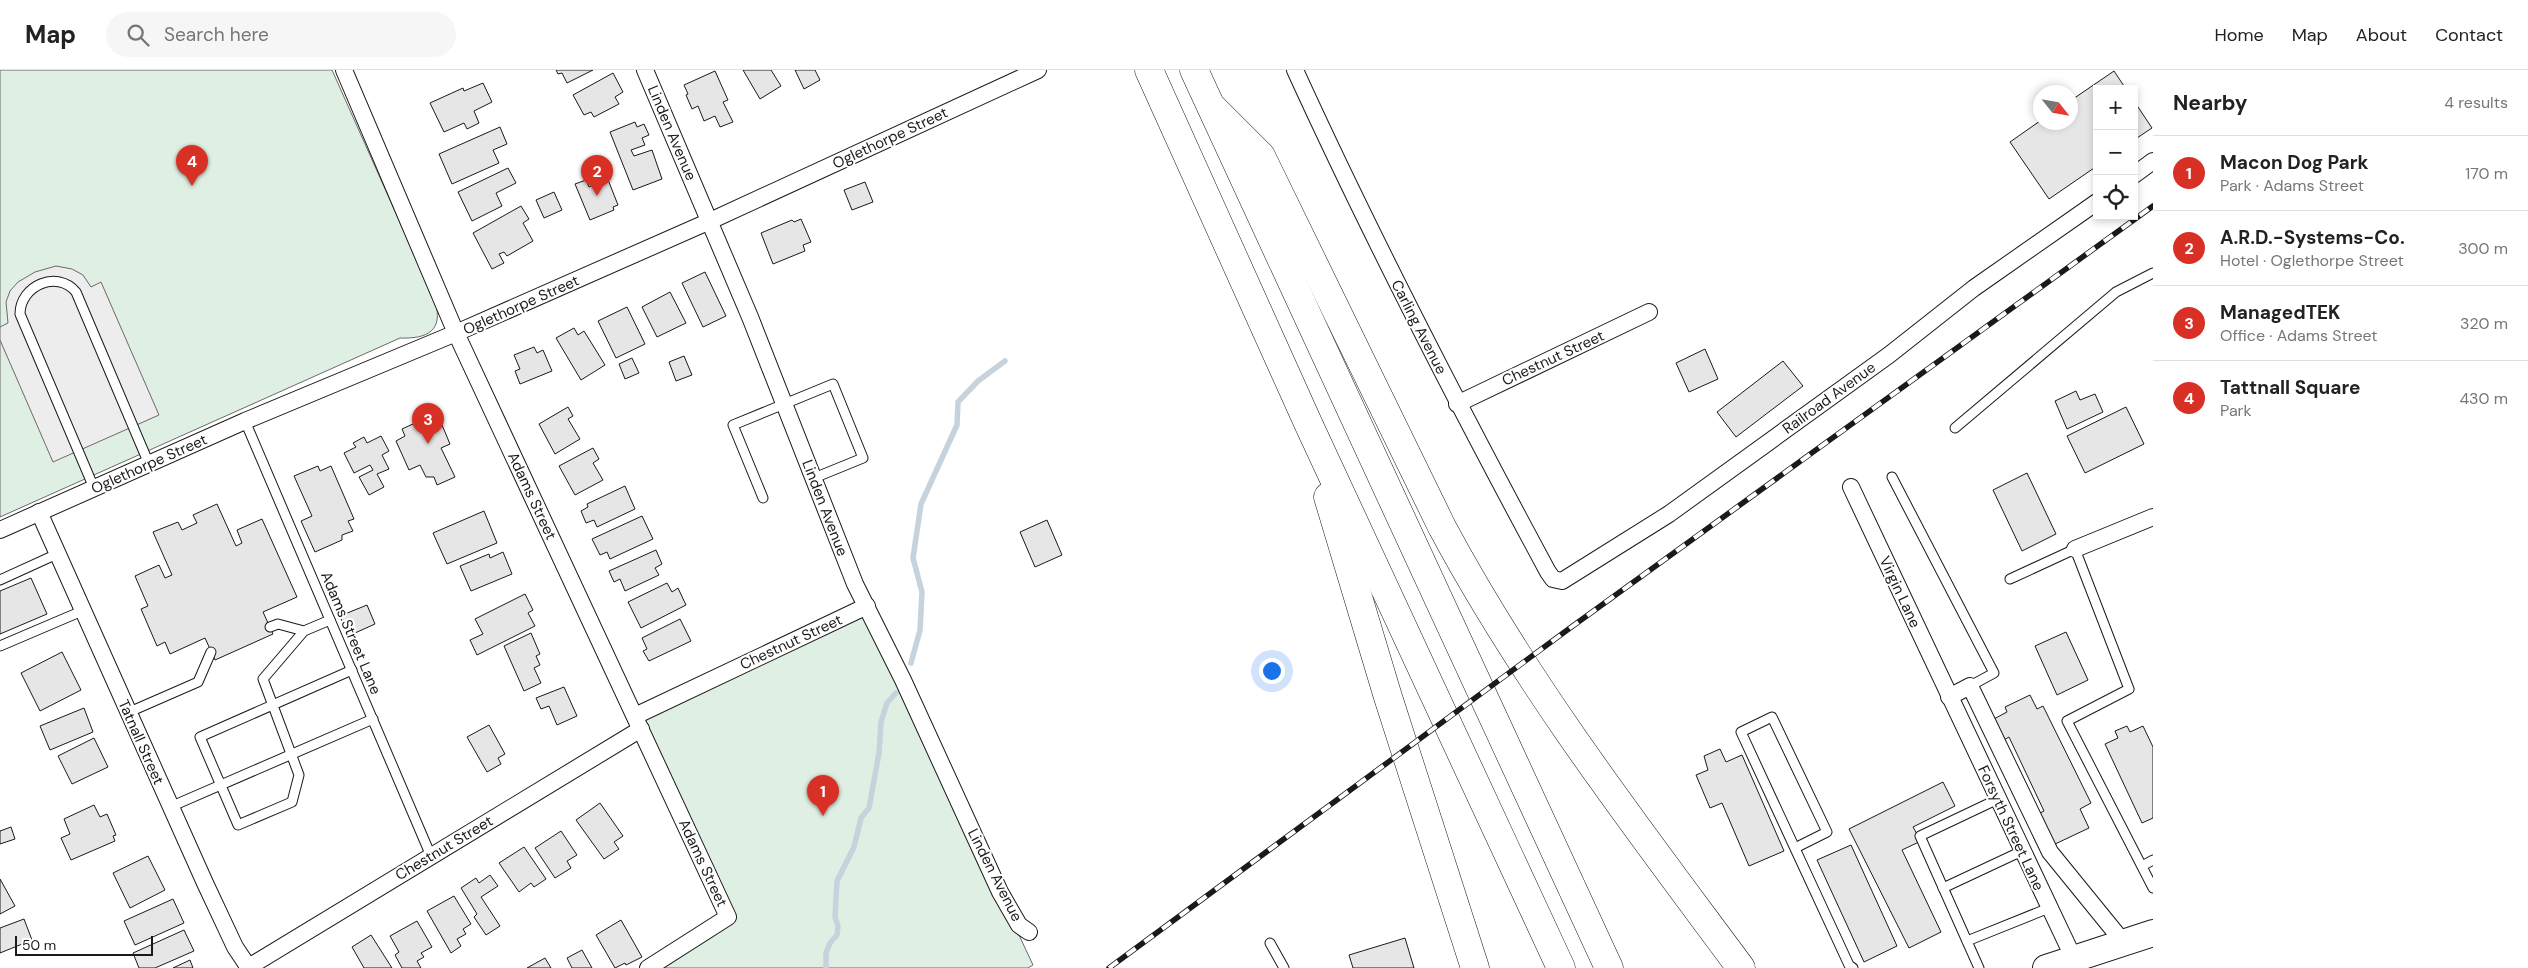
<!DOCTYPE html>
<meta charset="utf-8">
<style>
:root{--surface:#fff;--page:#f6f6f6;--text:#222;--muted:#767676;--line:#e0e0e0;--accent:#d93025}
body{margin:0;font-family:"DM Sans",sans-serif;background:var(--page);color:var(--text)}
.controls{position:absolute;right:15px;top:15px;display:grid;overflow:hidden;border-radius:0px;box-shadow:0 2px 8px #0003}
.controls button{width:45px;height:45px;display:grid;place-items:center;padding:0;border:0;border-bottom:1px solid var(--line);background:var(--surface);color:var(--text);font:25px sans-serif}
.compass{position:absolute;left:2033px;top:15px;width:45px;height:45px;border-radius:50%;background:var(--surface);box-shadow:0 2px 8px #0003;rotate:121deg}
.scale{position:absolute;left:15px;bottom:12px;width:138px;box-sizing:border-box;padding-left:5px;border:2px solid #1a1a1a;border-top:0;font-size:14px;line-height:18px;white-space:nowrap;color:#1a1a1a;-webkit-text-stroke:4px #fff;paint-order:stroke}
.you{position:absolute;left:1271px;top:600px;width:18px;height:18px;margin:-12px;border:4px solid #fff;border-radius:50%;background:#1a73e8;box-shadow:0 0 0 8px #1a73e833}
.badge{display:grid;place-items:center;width:32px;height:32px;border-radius:50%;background:var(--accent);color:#fff;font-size:16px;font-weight:700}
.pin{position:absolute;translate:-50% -41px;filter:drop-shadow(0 1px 2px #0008)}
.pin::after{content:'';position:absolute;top:26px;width:18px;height:15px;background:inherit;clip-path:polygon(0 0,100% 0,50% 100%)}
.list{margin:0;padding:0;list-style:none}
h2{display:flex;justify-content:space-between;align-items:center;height:65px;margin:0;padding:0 20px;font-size:21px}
h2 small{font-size:16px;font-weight:400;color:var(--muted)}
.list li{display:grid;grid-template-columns:32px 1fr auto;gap:15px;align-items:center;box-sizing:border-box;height:75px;padding:0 20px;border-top:1px solid var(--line)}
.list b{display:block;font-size:19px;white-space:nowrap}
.list p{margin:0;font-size:16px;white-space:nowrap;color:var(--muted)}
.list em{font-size:16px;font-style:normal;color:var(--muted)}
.icon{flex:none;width:28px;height:28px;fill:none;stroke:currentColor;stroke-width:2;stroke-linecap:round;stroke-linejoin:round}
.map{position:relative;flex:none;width:2153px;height:898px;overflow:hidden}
header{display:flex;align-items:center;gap:30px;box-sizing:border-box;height:70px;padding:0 25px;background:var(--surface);border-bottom:1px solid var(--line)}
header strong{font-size:24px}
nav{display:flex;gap:28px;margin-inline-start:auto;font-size:18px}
.search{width:350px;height:45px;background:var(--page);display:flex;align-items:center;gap:12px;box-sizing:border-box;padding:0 18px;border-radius:28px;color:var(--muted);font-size:19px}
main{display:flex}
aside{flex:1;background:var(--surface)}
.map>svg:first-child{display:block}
.green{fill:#e0efe3;stroke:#6a6a6a}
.parking{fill:#ededed;stroke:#6a6a6a}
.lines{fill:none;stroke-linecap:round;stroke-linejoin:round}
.stream{stroke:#c6d2dc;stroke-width:5.5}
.building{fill:#e6e6e6;stroke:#1a1a1a}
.lane-casing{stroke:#1a1a1a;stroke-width:11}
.street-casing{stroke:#1a1a1a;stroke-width:18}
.primary-casing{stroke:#1a1a1a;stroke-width:28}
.highway-casing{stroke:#1a1a1a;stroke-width:29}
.lane{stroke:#fff;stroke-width:9}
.street{stroke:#fff;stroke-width:16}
.primary{stroke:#fff;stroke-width:26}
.highway{stroke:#fff;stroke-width:28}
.rail-casing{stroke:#1a1a1a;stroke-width:5.5}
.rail{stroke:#fff;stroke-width:4;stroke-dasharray:11;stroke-linecap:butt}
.labels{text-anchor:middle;stroke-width:4;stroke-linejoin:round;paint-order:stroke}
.street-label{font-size:15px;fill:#1a1a1a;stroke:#fff}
</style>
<header>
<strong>Map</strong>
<div class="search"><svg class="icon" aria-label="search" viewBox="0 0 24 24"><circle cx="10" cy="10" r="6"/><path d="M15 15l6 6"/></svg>Search here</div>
<nav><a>Home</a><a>Map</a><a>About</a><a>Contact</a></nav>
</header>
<main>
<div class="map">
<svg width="2153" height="898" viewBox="0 0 2153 898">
<rect width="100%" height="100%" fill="#fff"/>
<g class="green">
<path d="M0,0H332L435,231C444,261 427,269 400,268L0,447Z"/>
<path d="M866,538L1033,895L1028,898H652L730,846L634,646Z"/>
</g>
<path class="parking" d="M56,196L72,199L83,205L91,217L101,212L159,345L53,392L0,270V257L8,253L6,232L10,221L18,212L35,202Z"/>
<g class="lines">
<g class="stream">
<path d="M911,593L920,560L922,522L913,488L921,434L957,355L958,332L978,311L1005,291"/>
<path d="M826,898V883L830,873L837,865L838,856L835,847L837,811L854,777L861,748L869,738L879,683L881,652L887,633L896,623"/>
</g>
</g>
<g class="building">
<path d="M556,0H593L567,13L562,3L558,4Z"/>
<path d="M743,0H771L781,16L760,29Z"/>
<path d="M795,0H815L820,10L804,19Z"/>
<path d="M715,1L728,30L723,32L733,52L720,57L715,46L704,51L698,36L692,39L686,25L688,24L684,15Z"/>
<path d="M2114,1L2126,19H2097V96L2049,129L2010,72L2040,51L2070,52V31Z"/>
<path d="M613,3L623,22L615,27L619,34L594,47L591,42L584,45L573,25Z"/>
<path d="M483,13L492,32L474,41L479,53L467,59L464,53L444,62L430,33L463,18L464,21Z"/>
<path d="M2134,31L2152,58L2134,70Z"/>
<path d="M635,52L637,57L644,54L649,65L642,68L645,75L631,80L634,86L652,80L662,109L633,120L610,62Z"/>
<path d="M500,57L507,74L493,80L499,93L452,114L439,84Z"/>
<path d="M599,87L618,135L613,137L614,140L590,150L575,114L586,110L589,117L595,114L587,92Z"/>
<path d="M508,98L516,113L496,123L502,136L472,151L458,122Z"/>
<path d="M865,112L873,132L852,140L844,120Z"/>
<path d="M554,122L562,140L544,148L536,130Z"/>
<path d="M521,136L529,149L523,153L533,171L507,186L504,182L499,184L504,193L492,199L473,163Z"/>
<path d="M801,149L811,172L803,175L805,181L773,194L761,163L792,150L794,152Z"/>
<path d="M705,202L726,246L703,257L682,213Z"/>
<path d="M670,222L686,253L657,267L642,237Z"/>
<path d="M627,237L645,274L616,288L598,251Z"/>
<path d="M574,258L578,265L584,261L605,295L581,310L556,268Z"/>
<path d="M534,277L537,283L543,280L552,301L520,314L515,301L520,299L514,285Z"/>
<path d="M1705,279L1718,309L1689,322L1676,293Z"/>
<path d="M684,286L692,305L676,311L669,292Z"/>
<path d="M632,288L639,303L625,309L619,294Z"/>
<path d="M1783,291L1803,316L1736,367L1717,342Z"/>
<path d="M2076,321L2080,330L2095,324L2103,342L2067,359L2055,331Z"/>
<path d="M568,337L573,346L568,349L580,369L555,384L539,354Z"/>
<path d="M2126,337L2144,374L2085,403L2067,366Z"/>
<path d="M437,343L450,374L441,378L455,407L437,415L434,407H426L420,395L409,400L396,371L405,366L402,359Z"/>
<path d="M381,366L389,381L382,385L389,399L377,404L384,417L369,425L359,407L373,400L370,395L354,403L344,383L356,377L353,373L364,367L367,373Z"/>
<path d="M593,378L599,389L593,393L603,410L575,425L559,396Z"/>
<path d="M318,396L320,401L331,396L354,449L348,451L353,461L342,465V470L315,482L301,451L312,446L294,406Z"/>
<path d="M2027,403L2056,464L2022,481L1993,420Z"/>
<path d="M625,416L635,439L597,457L594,450L586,453L581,441L588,437L587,434Z"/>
<path d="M217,434L236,476L242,473L237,460L262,449L297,527L263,542L273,564L215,590L205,568L170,584L165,572L157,576L141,539L148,536L135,506L159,495L165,508L172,505L153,462L178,452L182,460L197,453L193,445Z"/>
<path d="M484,441L497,473L447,494L433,463Z"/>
<path d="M642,446L653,469L610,489L607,482L600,485L592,469Z"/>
<path d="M1047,450L1062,485L1035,497L1020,462Z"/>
<path d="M656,480L662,494L655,498L659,505L625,521L620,509L614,512L609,501Z"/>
<path d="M503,482L512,504L471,521L460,496L489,484L490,488Z"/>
<path d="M31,508L47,544L0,564V521Z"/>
<path d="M667,513L672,522L678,518L686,535L641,558L628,532Z"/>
<path d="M525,524L533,540L528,543L535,556L477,585L470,570L483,564L475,549Z"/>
<path d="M367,535L375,554L355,563L353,558L346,561L340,546Z"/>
<path d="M680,549L691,571L649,591L643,581L647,579L642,568Z"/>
<path d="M2066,562L2088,610L2057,625L2035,576Z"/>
<path d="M531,563L540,584L536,586L540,595L534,598L541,613L524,621L504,576Z"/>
<path d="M62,582L81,620L40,641L21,603Z"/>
<path d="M564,617L577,646L557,655L549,636L541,639L536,628Z"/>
<path d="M2030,625L2037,639L2043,636L2091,733L2080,739L2089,758L2053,775L2038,744L2044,741L2009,667L2002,671L1992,650L2007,642L2005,637Z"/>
<path d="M84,638L93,662L50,680L40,656Z"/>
<path d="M489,655L505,684L498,688L501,694L487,702L467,667Z"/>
<path d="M2127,656L2130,662L2143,656L2153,677V748L2142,753L2105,674L2118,668L2115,661Z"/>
<path d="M94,668L108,697L72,714L58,686Z"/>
<path d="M1720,679L1726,692L1742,685L1784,781L1749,796L1722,733L1710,738L1696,705L1708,700L1704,686Z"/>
<path d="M1943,712L1955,736L1913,757L1921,771L1902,780L1941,862L1909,878L1849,759Z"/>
<path d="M600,733L623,766L614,772L619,779L604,789L576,750Z"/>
<path d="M94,735L100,747L107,744L116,765L113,766L115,771L71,790L61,768L70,764L64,749Z"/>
<path d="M11,757L15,769L0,774V761Z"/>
<path d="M561,761L577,785L567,791L571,798L555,808L535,778Z"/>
<path d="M1851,775L1897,876L1864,892L1817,790Z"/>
<path d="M524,777L546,809L534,817L531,813L519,822L499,793Z"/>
<path d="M148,786L165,820L130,838L113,803Z"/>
<path d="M490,805L498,816L481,827L500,856L486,865L474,847L477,844L461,818L476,808L479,813Z"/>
<path d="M0,809L15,836L0,844Z"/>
<path d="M454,826L471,854L463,859L466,864L457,869L461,876L451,883L427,841Z"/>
<path d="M173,829L184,853L135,875L124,851Z"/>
<path d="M24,849L32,870L0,883V858Z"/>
<path d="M621,850L642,887L626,895L625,893L615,898L596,865Z"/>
<path d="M417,851L432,877L421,883L424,887L417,891L421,898H402L395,885L399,882L390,866Z"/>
<path d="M184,860L194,881L155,898H139L133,883Z"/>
<path d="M371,865L392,898H364L352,877Z"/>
<path d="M1405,868L1414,898H1353L1349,885Z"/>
<path d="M582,880L592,898H572L567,888Z"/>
<path d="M545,888L551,898H527Z"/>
<path d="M190,890L193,898H173Z"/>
</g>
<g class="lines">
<g class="lane-casing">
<g id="lane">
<path d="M245,351L431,786"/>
<path d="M1955,358L2116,222L2153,203"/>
<path d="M1892,407L1994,603L1970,616"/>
<path d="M94,418L20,244C20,216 57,199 76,222L149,394"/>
<path d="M763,428L733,355L833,314L863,388L814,408"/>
<path d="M2010,509L2075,479L2129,619L2067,651L2153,818"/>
<path d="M0,510L57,484"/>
<path d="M330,550L304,561L263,609L299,705L292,732L238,755L200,667L352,600"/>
<path d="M270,557L278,554L304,561"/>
<path d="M0,576L82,541"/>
<path d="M127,643L198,612L211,582"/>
<path d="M170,737L373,649"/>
<path d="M1795,778L1827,762L1772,647L1741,662L1849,895L1853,898"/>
<path d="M2142,796L2153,790"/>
<path d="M1943,818L2022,781"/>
<path d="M1967,871L2049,838"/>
<path d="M1270,873L1284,898"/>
<path d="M1979,898L1920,766L1998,729"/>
</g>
</g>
<g class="street-casing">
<g id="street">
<path d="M344,0L456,263L728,847L648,898"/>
<path d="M645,0L750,247L855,514L903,610L1000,822L1019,855L1029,862"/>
<path d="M1295,0C1373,171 1459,337 1548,502L1553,509L1562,511L1669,444L1889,285L1974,218L2097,132"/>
<path d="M2134,105L2153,91"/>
<path d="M1457,334L1649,242"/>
<path d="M1851,417L2074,889"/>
<path d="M39,442L205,813L235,877L249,898"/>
<path d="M0,460L245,351L456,263L710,151L1038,0"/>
<path d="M2075,479L2153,447"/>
<path d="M1949,627L1970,616L2050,782L2124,873"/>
<path d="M635,646L867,536"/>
<path d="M247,898L641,659"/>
</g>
</g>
<g class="primary-casing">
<path id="primary" d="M2046,898L2153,863"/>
</g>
<g class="highway-casing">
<g id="highway">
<path d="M1149,0L1308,353L1561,898"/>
<path d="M1194,0L1609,898"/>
<path d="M1211,36L1261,86L1442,457C1526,614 1635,755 1741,898"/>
<path d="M1328,427L1388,627L1475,898"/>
</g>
</g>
<use href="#lane" class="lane"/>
<use href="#street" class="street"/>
<use href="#primary" class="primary"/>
<use href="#highway" class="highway"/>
<g class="rail-casing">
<path id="rail" d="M1109,898L1570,558L2153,136"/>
</g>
<use href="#rail" class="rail"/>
</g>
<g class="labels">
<g class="street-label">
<text transform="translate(672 63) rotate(67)" y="5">Linden Avenue</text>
<text transform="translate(890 68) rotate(-25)" y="5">Oglethorpe Street</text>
<text transform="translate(521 235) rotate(-24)" y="5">Oglethorpe Street</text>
<text transform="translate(1419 257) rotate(63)" y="5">Carling Avenue</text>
<text transform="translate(1553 288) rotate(-25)" y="5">Chestnut Street</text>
<text transform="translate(1829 328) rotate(-36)" y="5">Railroad Avenue</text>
<text transform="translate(149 394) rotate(-24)" y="5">Oglethorpe Street</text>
<text transform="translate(532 426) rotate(65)" y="5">Adams Street</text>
<text transform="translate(825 438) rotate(69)" y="5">Linden Avenue</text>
<text transform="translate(1900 522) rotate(65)" y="5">Virgin Lane</text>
<text transform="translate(351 563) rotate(67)" y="5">Adams Street Lane</text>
<text transform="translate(791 572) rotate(-25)" y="5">Chestnut Street</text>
<text transform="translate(141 672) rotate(66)" y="5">Tatnall Street</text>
<text transform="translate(2011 758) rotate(65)" y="5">Forsyth Street Lane</text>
<text transform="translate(444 778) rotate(-31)" y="5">Chestnut Street</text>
<text transform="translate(703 793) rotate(65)" y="5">Adams Street</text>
<text transform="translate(995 805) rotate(63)" y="5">Linden Avenue</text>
</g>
</g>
</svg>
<div class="controls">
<button>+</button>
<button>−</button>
<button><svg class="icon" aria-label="locate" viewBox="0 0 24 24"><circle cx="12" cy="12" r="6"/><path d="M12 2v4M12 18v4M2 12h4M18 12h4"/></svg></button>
</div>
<svg class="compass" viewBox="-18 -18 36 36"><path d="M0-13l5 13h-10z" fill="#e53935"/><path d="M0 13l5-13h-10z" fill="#767676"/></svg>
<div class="scale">50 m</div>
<div class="you"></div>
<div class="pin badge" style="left:823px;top:746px">1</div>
<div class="pin badge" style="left:597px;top:126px">2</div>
<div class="pin badge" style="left:428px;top:374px">3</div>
<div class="pin badge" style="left:192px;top:116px">4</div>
</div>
<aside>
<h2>Nearby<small>4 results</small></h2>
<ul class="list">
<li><span class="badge">1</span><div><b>Macon Dog Park</b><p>Park · Adams Street</p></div><em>170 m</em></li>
<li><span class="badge">2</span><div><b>A.R.D.-Systems-Co.</b><p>Hotel · Oglethorpe Street</p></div><em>300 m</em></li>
<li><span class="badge">3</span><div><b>ManagedTEK</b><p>Office · Adams Street</p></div><em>320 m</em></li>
<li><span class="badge">4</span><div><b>Tattnall Square</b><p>Park</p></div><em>430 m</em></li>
</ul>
</aside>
</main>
